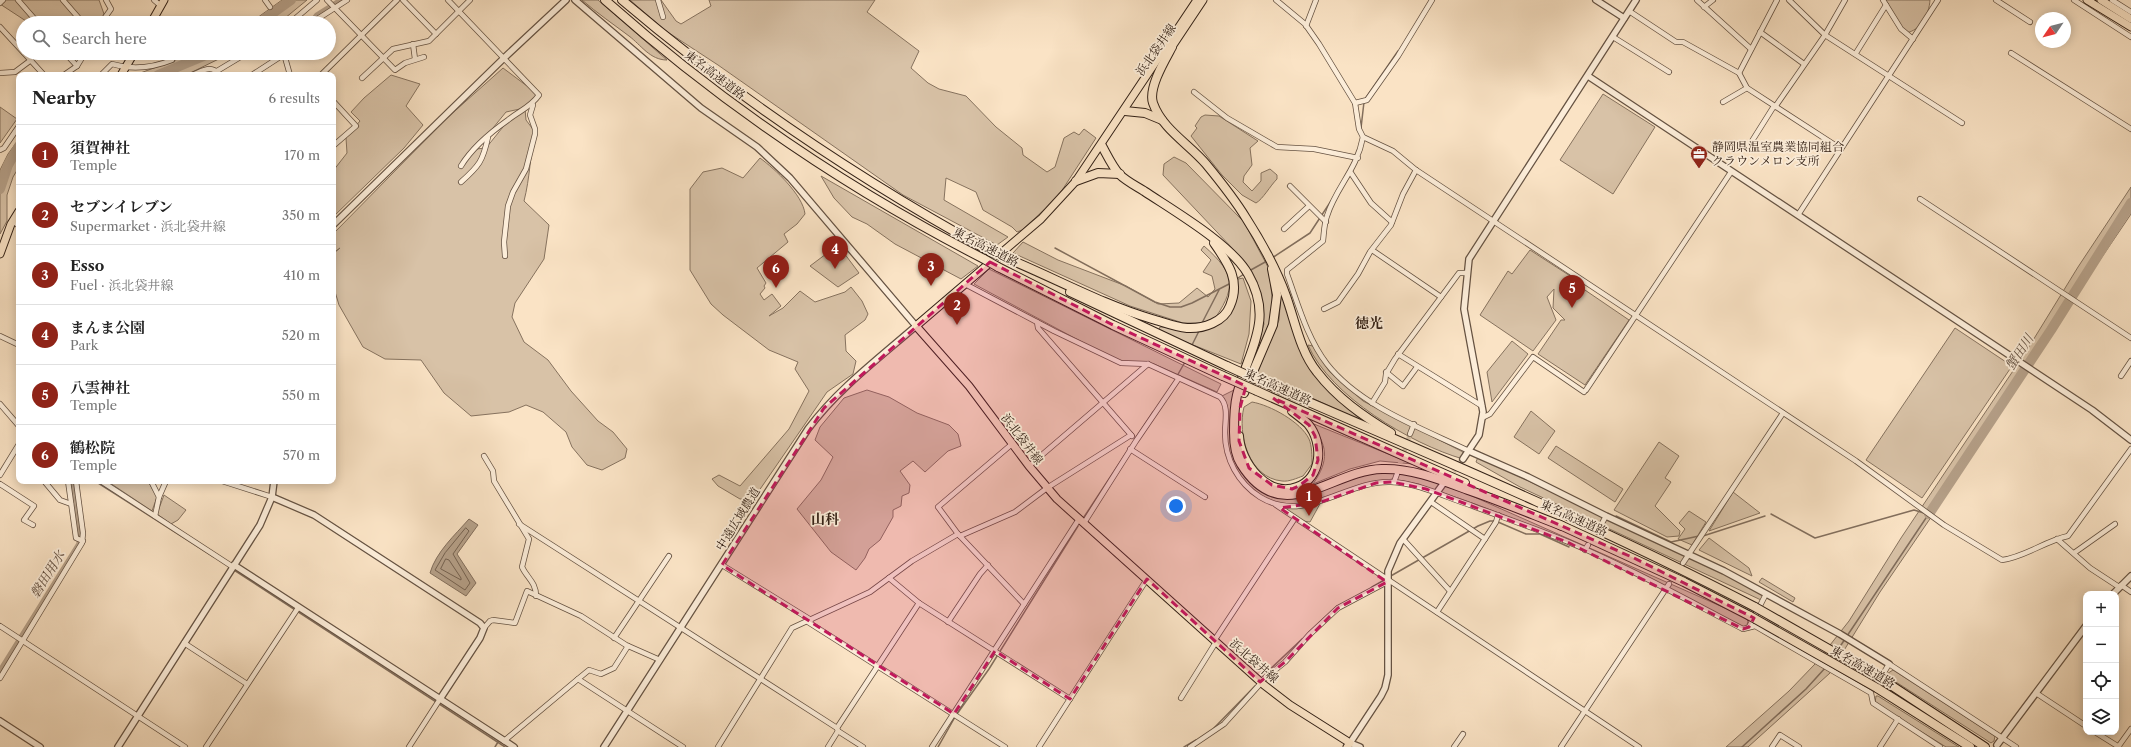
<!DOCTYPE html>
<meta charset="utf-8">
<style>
:root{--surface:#fff;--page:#f6f6f6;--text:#222;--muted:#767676;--line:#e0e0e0;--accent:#8f2418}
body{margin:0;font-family:"Libre Caslon Text","Noto Serif JP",serif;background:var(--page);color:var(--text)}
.controls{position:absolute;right:12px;bottom:12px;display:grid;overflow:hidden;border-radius:8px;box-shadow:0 2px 10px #0003}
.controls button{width:36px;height:36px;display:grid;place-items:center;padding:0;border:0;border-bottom:1px solid var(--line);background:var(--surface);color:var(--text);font:20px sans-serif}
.compass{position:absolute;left:2035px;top:12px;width:36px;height:36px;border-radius:50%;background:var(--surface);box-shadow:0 2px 10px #0003;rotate:235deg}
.you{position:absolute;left:1176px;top:506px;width:14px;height:14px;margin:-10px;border:3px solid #fff;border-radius:50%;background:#1a73e8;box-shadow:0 0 0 6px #1a73e833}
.badge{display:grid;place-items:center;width:26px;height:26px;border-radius:50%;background:var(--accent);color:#fff;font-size:13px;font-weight:700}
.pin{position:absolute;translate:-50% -33px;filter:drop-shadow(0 1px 2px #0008)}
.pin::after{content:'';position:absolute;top:21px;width:14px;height:12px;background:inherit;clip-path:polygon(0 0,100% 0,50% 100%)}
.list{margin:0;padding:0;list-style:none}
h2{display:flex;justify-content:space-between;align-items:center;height:52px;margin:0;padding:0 16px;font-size:17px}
h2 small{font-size:13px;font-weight:400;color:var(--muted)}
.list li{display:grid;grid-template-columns:26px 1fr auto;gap:12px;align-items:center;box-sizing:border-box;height:60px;padding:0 16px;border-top:1px solid var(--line)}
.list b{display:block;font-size:15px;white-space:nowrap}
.list p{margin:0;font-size:13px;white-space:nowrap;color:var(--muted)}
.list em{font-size:13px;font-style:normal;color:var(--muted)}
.icon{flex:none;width:22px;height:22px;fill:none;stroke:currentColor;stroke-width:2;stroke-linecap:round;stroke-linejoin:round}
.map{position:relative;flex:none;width:2131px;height:747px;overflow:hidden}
.search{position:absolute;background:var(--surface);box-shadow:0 2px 10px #0003;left:16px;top:16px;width:320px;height:44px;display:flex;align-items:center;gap:10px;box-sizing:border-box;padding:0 14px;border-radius:22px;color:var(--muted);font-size:15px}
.panel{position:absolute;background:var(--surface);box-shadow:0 2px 10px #0003;left:16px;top:72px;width:320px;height:412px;border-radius:8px}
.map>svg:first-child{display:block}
.green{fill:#d8c2a7;stroke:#86725e}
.water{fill:#b6a18a;stroke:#826e5c}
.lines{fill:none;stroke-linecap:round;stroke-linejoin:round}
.shore{stroke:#746150;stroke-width:1}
.stream{stroke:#826e5c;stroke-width:1.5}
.canal{stroke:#b6a18a;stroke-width:5.5}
.river{stroke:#b6a18a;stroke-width:10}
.minor-tunnel{stroke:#d2bca2;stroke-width:4.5;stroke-dasharray:4.5 2;stroke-linecap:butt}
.tertiary-tunnel{stroke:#d2bca2;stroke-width:5.5;stroke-dasharray:5.5 3;stroke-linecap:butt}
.minor-casing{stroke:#655242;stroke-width:6}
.tertiary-casing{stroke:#655242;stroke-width:8}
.primary-casing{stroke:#332116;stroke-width:9}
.trunk-casing{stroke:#332116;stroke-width:9}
.motorway-casing{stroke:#332116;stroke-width:10}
.minor{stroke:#fcedd9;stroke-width:4.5}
.tertiary{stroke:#fcedd9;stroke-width:5.5}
.primary{stroke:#fae3c5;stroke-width:7}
.trunk{stroke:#fae3c5;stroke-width:7}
.motorway{stroke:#fae3c5;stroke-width:8}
.motorway-bridge-casing{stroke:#332116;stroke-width:10;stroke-linecap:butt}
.motorway-bridge{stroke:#fae3c5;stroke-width:8}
.marked{fill:#c2185b;fill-opacity:0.2;stroke:#c2185b;stroke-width:3;stroke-dasharray:8 5;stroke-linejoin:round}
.labels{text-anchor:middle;stroke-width:3.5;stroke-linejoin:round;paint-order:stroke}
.street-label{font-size:12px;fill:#332116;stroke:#fcedd9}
.poi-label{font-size:12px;fill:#332116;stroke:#fcedd9;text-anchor:start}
.water-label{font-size:13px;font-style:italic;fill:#614e3f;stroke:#fcedd9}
.quarter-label{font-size:14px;font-weight:bold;fill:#332116;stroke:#fcedd9}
</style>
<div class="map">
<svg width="2131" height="747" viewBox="0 0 2131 747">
<rect width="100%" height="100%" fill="#fae3c5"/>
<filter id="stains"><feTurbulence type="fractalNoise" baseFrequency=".005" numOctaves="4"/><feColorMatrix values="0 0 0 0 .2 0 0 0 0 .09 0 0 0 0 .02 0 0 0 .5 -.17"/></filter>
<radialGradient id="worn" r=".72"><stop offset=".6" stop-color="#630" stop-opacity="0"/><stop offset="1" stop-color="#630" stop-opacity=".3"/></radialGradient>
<g class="green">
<path d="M0,0H99L104,14L101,23H57L60,19L55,23H29L0,4Z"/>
<path d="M282,0H307L279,23H250Z"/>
<path d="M582,0H598L667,60C650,60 641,45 629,36C613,24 597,13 582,0Z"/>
<path d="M630,0H661L676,21L681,24L711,6L709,0H875L867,12L919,51L911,68L928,83L939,89L966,96L996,127L1022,148L1023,155L1047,172L1055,167L1064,138L1074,132L1079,135L1084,129L1096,138L1057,198L1022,230L1017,232L1012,227L983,210L976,192L946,178L944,200L1008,237L997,245L903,195L718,65L666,31Z"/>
<path d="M1886,0H1930C1929,15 1921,30 1906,33L1888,6Z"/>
<path d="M194,53H231L186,75H135Z"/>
<path d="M503,68L539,95L529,107L506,112L476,149L486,148L511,117L525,109L526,120L535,132C530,155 530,178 524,201L549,225L544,259L515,303L512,317L524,342L548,360L571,391L598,421L613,432L627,449L625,458L602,470L587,465L572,447L566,432L543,412L526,405L509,412L471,416L444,393L421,360L385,359L363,347L339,305L333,285V254L340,248L333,253V234L447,118Z"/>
<path d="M391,75L420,84L406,106L423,125L404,148L333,217V171L347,153L346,138L360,121L351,112L364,98Z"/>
<path d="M1603,94L1655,127L1613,194L1560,160Z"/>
<path d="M0,107L17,119L0,143Z"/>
<path d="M1205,115L1219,116L1258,141L1250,148L1252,165L1244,176L1243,182L1252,191L1261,181V173L1270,169L1277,175V179C1270,186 1263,199 1256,203L1242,195L1222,175L1191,136L1197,128L1195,126L1201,117Z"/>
<path d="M19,139V167L13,177L7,195V221L0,234V170L8,154Z"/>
<path d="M1174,157L1186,163L1244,222L1269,269L1273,306L1269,328L1249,371L1264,324L1258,286L1233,249L1163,175L1164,164Z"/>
<path d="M760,158C775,169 803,195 805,214L797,224L784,234L788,242L757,268L766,283L764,286L765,288L760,294L764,300L772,294L781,306L769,316L783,308L800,291L815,302L845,292L851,287L862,301L868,314L865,320L845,335L846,351L856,361L853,374L827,392L754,498L740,499L718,486L712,479L719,475L740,486L789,429L809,391L795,369L798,362L769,350L723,315L711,304L690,270V189L703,172L722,168L743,178Z"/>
<path d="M821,176L978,266L961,279L895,244L867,224L852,217L834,198Z"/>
<path d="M2131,187V214L2125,223L2066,310L1936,510L1880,592L1830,673L1748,747H1726L1789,691L1815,664L1849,621L1901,538L2027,350L2078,267Z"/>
<path d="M1023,242L1058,260L1126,286L1158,304L1179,303L1197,288L1208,297L1215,289L1212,276L1203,272L1211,260L1201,250L1204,246C1237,275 1236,288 1212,323H1183L1130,306L1013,253Z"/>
<path d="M838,245L859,273L838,287L810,266Z"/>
<path d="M1530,250L1581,283L1575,291L1578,292L1582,288L1629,320L1585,385L1538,354L1561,320H1565L1553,308L1554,289L1547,297L1556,320L1533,351L1480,315L1508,271L1512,274Z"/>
<path d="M989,269L1221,384L1217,392L1154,364L1121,363L974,284Z"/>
<path d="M1243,278L1251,301L1249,334L1241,364L1158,331L1160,327H1191L1213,324L1229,309L1234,280Z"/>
<path d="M1281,294L1310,370L1325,387L1362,421L1257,373L1279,320Z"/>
<path d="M1955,328L2012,366L1922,498L1866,460Z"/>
<path d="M1512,341L1528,354L1492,402L1487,372Z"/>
<path d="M1308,345L1313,346L1329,371L1363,401L1463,452V459C1411,444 1330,396 1308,345Z"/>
<path d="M867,390L889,397L917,413L949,425L958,434L961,446L948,451L925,472L913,461L900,471L910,485L909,493L902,496L901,506L893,510V517L880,540L869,549L865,558L856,570L831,552L797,509L821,480L833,457L815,440L820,427L844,398Z"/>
<path d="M1234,390L1231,420L1240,469L1288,497L1366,471L1392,470L1444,481L1437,494L1419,484L1392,479L1359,487L1321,502L1310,522C1296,521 1287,514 1275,506C1224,474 1228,455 1224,400L1220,397Z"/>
<path d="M1252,402C1270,405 1301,422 1309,439C1312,446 1312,456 1312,464L1303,476C1297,478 1289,482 1282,481C1249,478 1237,434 1244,407Z"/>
<path d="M1531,411L1555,431L1539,454L1514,437Z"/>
<path d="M1309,422L1413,464L1380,461L1350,469L1313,484C1329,461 1329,445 1309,422Z"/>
<path d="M1659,442L1679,456L1665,478L1671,482L1655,506L1680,531L1679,536L1667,537L1614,510Z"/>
<path d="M1556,446L1623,489L1615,502L1548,458Z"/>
<path d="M1478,457L1766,594L1761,600L1520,487L1476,462Z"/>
<path d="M107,481H148L157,497L152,511Z"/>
<path d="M1445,484L1743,616L1748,621L1747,625L1743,629C1644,580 1546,526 1440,492Z"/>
<path d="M1733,492L1760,513L1709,531Z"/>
<path d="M164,495L186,510L178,520L171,524L157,514Z"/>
<path d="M1689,511L1706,522L1692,545L1678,539L1685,529L1679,523Z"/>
<path d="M1709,538L1749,568L1752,576L1699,550Z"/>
<path d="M1762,578L1795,598L1793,602L1759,582Z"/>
<path d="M1893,670L1995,736L1994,741L1991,743L1885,675Z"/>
<path d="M1876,696H1878L1959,747H1946L1875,703Z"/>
</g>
<path class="water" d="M469,519L478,525L457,554L476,583L466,596L430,573C436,552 455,535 469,519Z"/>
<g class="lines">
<g class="shore">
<path d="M466,528L469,531L453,554L470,583L465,590L435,570L445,553Z"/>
<path d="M446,559L449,560L461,578V580L441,569Z"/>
</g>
<g class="stream">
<path d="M1365,99L1398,51"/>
<path d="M1361,128L1364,102"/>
<path d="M1055,248L1155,302L1170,307H1181L1192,303L1231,283"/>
<path d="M1272,258L1310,233L1331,201"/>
<path d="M1249,271L1267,261"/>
<path d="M1235,280L1244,274"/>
<path d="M1202,323L1219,290"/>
<path d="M1192,345L1199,331"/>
<path d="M1177,376L1185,362"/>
<path d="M95,481L214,557"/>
<path d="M1771,514L1815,538L1914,510L1924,513"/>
<path d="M1616,516L1671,542L1699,536"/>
<path d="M1084,517L1153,412"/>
<path d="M1498,522L1526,534H1540L1569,547"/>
<path d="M1703,536L1765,516"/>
<path d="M234,570L505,747"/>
<path d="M1389,577L1478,526L1490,521H1494"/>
<path d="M1372,587L1386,579"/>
<path d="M1309,632L1337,606"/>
<path d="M1847,636L1928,515"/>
<path d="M1837,651L1845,639"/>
<path d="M1263,676L1302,639"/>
<path d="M957,714L989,669L1078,526"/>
<path d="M1214,728L1255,686"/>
<path d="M495,747L498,742"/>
<path d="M938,747L955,717"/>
<path d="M1184,747L1196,740"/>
<path d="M1742,747L1806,689L1826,667"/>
</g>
<g class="canal">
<path d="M311,23L317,15L341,0"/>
<path d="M274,57L280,53"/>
<path d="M0,671L79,544L80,535L72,481"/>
</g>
<g class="river">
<path d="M259,23L291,0"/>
<path d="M158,75L211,53"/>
<path d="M0,189L8,165L19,146"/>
<path d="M1929,514L2051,330L2131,203"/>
</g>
<path class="minor-tunnel" d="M1398,470L1410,434"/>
<path class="tertiary-tunnel" d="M1448,478L1463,459"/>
<g class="minor-casing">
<g id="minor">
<path d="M18,0L38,23"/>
<path d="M63,0L83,23"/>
<path d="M154,0L161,6"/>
<path d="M265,0L270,7"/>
<path d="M327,0L395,70L405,63L424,57"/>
<path d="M403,0L436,34"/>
<path d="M448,0L539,95C531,107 519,111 508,120C491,132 472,148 461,166"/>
<path d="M658,0L663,17"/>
<path d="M1276,0L1305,24L1319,44L1355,103L1359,129L1363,137L1393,151L1416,170L1856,461L1944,525L2002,560C2025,557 2045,541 2068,536L2131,449"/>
<path d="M1697,0L1751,49"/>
<path d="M1789,0L1825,35L1962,123"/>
<path d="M1883,0L1901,29L1913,39"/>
<path d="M1996,0L2030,22"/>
<path d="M2074,0L2131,37"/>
<path d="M2112,0L2131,12"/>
<path d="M0,3L3,0"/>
<path d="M1704,7L1713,0"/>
<path d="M1629,11L1676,42H1683L1739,73L1747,88L1841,149"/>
<path d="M101,23L111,9L106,0"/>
<path d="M290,23L317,0"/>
<path d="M315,23L319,18L347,0"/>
<path d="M1306,26L1316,0"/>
<path d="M0,27L23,52"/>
<path d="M1760,32L1804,64"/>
<path d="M1613,37L1669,72"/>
<path d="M413,44L415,59"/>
<path d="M24,53L44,75"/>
<path d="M65,53L77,66"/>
<path d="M1856,53L1886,5"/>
<path d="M2011,53L2131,129"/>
<path d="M284,54L290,75"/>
<path d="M217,71L247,53"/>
<path d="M0,73L15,72L31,60"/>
<path d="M1739,73L1777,0"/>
<path d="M64,75L77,66L85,53"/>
<path d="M101,75L112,64C132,70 152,68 172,60"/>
<path d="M192,75C203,71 211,64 220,75"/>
<path d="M252,75L286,53"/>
<path d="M321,75L397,0"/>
<path d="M362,78L393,49L429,41L470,0"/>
<path d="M1194,92L1227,118L1277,147L1314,149L1358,158"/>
<path d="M333,101L356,126L333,146"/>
<path d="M1723,102L1747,88"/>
<path d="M1355,103L1367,100L1398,56L1432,0"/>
<path d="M1775,107L1825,35L1845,0"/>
<path d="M1363,137C1357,170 1336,187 1327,216C1324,224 1324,233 1323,241L1287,270V274C1298,304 1307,338 1327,364C1360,406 1421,428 1469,451"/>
<path d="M1752,141L1774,106"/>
<path d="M0,150L4,148L19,126"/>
<path d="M1351,173L1371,203L1392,222"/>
<path d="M461,182C479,166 483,161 488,137"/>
<path d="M1290,186L1326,222"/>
<path d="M1920,199L2131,338"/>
<path d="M1798,215L1938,0"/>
<path d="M13,221L19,226"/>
<path d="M1284,229L1309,206"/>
<path d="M1372,250L1441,297"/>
<path d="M505,256L504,242L508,206L513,192L526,169L535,134V129L530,115L533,105"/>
<path d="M965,284L1054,331L1121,363L1148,364L1220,397C1229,406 1225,421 1225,433C1225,459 1238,483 1260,497C1306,525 1346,480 1391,482C1418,483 1445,497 1470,505C1502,517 1534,528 1566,541C1626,566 1685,599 1743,629L1755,626L1871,693L1873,703L1940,747"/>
<path d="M1324,309L1338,302L1358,274L1370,252L1391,225L1403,194L1416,170"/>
<path d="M1037,322L1038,328L1132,436"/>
<path d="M0,336L19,345"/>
<path d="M1398,354L1482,406"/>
<path d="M1386,372L1403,386L1417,367"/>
<path d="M2121,376L2131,361"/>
<path d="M1586,390L1731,172"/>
<path d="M1372,403L1385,382L1386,374L1395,359L1459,273H1467"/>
<path d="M0,404L19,426"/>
<path d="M1482,418L1490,414L1533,357L1584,392"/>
<path d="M1410,434L1414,424"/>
<path d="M1012,444L938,507L958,534L1024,604"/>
<path d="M1130,449L1205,497"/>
<path d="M484,456L493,471L494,481L529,539L522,567C527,578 536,582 536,596"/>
<path d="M1029,466L1148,364"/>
<path d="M0,475L19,444"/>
<path d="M44,481L60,500L71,504"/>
<path d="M68,481L76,538L83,541"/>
<path d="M101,481L233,567"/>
<path d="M151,481L159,497L155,516"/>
<path d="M222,481L272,497"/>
<path d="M1394,482L1397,474"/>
<path d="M0,484L34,506L24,520L33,525"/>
<path d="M159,497L166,481"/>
<path d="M1431,502L1485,539"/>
<path d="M1276,505L1639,747"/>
<path d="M1084,523L1136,441L1179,378"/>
<path d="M519,524L837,728"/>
<path d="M1601,525L1606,516"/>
<path d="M960,536L1015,512L1047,488L1131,435"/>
<path d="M1403,539L1450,591"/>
<path d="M2057,539L2090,568L2119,587"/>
<path d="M1585,550L1588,545"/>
<path d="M2074,553L2115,524"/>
<path d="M1683,563L1783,413"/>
<path d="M722,565L811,620"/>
<path d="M889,578L919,603L1070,699"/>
<path d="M2121,585L2131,592"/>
<path d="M1437,612L1496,522L1498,515"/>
<path d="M808,622L1005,747"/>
<path d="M948,622L980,574L988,565"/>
<path d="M0,626L185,747"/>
<path d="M1749,627L1766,594"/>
<path d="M484,628L490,621L493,620L515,623L527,591L581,616L626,645L660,660"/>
<path d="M614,638L669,556"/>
<path d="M1214,641L1295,518"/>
<path d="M184,643L247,684"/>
<path d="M0,678L82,543L83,533L76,481"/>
<path d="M578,679L589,670L601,674L614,668L628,646"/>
<path d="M1260,682L1285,662L1309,635L1338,608L1387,582"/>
<path d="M1874,689L1889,664L2016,747"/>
<path d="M2036,693L2086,726"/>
<path d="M1181,698L1216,642"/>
<path d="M838,731L863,747"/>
<path d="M2095,732L2119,747"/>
<path d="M504,741L578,679L683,747"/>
<path d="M206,747L298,608"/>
<path d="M409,747L440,699"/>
<path d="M718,747L792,628L870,592L912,561L958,534"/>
<path d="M828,747L838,731L837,728L919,603"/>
<path d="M932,747L1079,519"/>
<path d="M1039,747L1147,579"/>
<path d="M1190,747L1224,724L1261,683"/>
<path d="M1454,747L1463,734"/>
<path d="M1561,747L1669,584"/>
<path d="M1772,747L1780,735L1799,747"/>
<path d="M1880,747L1898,719"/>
<path d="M2118,747L2131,729"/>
</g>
</g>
<g class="tertiary-casing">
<g id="tertiary">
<path d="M575,0L701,108L757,147L790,178L916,326C878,359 838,389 808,429L604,747"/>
<path d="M1596,0L1624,18"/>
<path d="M1588,76L2092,410L2131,440"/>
<path d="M333,225L504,58L566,0"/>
<path d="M1469,451L1528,477L1606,516L1724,571L1840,634L1889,664"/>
<path d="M1463,459L1479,435L1483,412L1464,309L1469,259L1636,0"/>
<path d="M272,497L314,515L480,623L484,628L480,638L440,699"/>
<path d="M234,565L514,747"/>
<path d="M2113,594L2131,576"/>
<path d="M0,721L40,747"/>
<path d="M1997,745L2086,626"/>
<path d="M118,747L260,525L272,497L274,481"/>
<path d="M1360,747L1350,743L1381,696L1385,688L1388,675V571L1400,543L1443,484"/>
</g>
</g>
<g class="primary-casing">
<g id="primary">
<path d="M1197,0L1076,181L1041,219L916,326L969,386L1029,466L1057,499L1264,685L1290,705L1350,743L1347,747"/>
<path d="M151,23L164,0"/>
<path d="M1169,51L1203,0"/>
<path d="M121,75L134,53"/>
<path d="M0,254L11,224L19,211"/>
</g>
</g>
<g class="trunk-casing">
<g id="trunk">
<path d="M2087,0L2131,27"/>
<path d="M2101,0L2131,19"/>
</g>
</g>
<g class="motorway-casing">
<g id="motorway">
<path d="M605,0C720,102 847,189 984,259"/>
<path d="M622,0C736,97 860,180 991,252"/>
<path d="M1172,47C1165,60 1148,88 1153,103C1162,129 1189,144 1206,164C1220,181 1235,200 1246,218C1262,243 1276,268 1286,296C1295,321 1300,351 1317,372C1337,398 1363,416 1391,433"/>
<path d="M1125,111L1145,113L1162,120"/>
<path d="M1102,146C1107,155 1112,166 1119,174C1126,181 1136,186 1144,191C1174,211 1231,244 1248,274C1275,321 1248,350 1237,395C1234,407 1234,420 1234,432C1234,443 1235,455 1241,464C1282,530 1331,470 1382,469C1412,468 1441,480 1468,490C1500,501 1531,514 1562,526"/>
<path d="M1076,181L1098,173L1120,174"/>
<path d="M1006,258C1055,278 1101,304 1152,319C1163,322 1175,327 1187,328C1203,329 1224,322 1230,306C1241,281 1228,263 1214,243"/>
<path d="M998,267L1113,325L1223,376"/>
<path d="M1070,292L1227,366"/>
<path d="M1260,381C1427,453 1594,523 1755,607"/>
<path d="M1257,391L1465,483"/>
<path d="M1244,393L1273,325L1277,295L1272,269"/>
<path d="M1239,436C1240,462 1267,498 1297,487C1322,478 1324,443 1308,424C1303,419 1297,415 1292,411"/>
<path d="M1558,524L1684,582L1750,616"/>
<path d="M1883,680L1985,747"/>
<path d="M1877,688L1970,747"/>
</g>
</g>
<use href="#minor" class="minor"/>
<use href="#tertiary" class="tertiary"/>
<use href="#primary" class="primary"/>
<use href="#trunk" class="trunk"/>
<use href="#motorway" class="motorway"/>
<g class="motorway-bridge-casing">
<g id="motorway-bridge">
<path d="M991,252L1006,258"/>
<path d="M984,259L998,267"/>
<path d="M1227,366L1260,381"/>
<path d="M1223,376L1257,391"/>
<path d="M1755,607L1883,680"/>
<path d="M1750,616L1877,688"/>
</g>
</g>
<use href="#motorway-bridge" class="motorway-bridge"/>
</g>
<path class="marked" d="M990,262L1113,325L1246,386L1240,408L1239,441L1249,468L1272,485L1292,489L1299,486L1313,475L1318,460L1315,436L1309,425L1273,398L1634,558L1754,618L1749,627L1743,629L1567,542L1426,489L1392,482L1376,483L1321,502L1280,508L1387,582L1338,608L1285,662L1260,682L1147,579L1070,699L995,651L954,714L722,565L824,408Z"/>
<defs>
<g id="office-pin" transform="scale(0.9)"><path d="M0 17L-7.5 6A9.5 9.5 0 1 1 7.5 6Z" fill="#8f2418" stroke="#fcedd9"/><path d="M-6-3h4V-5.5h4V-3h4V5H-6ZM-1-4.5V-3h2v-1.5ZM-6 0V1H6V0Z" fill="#fff"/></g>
</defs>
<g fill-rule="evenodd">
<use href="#office-pin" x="1699" y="154"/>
</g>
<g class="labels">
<g class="street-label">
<text transform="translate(1156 50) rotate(-55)" y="4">浜北袋井線</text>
<text transform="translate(715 75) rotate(37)" y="4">東名高速道路</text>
<text transform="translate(986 247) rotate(27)" y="4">東名高速道路</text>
<text transform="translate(1278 387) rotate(24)" y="4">東名高速道路</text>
<text transform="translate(1022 439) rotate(53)" y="4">浜北袋井線</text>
<text transform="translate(1574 518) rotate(24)" y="4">東名高速道路</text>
<text transform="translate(738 519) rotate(-58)" y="4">中遠広域農道</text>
<text transform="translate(1254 661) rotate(41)" y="4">浜北袋井線</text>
<text transform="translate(1863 667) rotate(30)" y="4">東名高速道路</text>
</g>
<g class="poi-label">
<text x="1712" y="151">静岡県温室農業協同組合<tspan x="1712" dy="14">クラウンメロン支所</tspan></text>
</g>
<g class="water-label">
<text transform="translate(2019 352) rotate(-57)" y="5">蟹田川</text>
<text transform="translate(47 574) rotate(-58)" y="5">磐田用水</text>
</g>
<g class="quarter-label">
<text x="1369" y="328">徳光</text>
<text x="825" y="524">山科</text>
</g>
</g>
<rect width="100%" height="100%" filter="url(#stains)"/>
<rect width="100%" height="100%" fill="url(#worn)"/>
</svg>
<div class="controls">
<button>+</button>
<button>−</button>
<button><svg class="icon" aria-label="locate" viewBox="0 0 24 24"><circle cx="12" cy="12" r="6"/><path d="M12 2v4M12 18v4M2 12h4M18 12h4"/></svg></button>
<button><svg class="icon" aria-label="layers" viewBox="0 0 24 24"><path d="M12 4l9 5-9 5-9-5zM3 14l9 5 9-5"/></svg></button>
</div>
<svg class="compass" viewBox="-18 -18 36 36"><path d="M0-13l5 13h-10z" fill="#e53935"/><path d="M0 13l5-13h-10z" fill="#767676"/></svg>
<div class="you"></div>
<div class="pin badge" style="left:1309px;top:516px">1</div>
<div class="pin badge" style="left:957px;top:325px">2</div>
<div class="pin badge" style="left:931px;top:286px">3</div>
<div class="pin badge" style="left:835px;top:269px">4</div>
<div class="pin badge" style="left:1572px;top:308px">5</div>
<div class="pin badge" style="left:776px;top:288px">6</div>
<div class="search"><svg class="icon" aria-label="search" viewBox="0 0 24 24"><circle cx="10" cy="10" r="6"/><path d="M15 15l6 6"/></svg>Search here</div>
<section class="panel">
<h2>Nearby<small>6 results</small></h2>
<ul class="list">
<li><span class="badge">1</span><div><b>須賀神社</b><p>Temple</p></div><em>170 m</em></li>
<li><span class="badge">2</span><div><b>セブンイレブン</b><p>Supermarket · 浜北袋井線</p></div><em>350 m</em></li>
<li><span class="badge">3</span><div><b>Esso</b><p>Fuel · 浜北袋井線</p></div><em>410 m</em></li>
<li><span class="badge">4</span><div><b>まんま公園</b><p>Park</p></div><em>520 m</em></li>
<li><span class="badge">5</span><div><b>八雲神社</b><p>Temple</p></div><em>550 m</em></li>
<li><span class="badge">6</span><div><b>鶴松院</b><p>Temple</p></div><em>570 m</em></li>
</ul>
</section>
</div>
